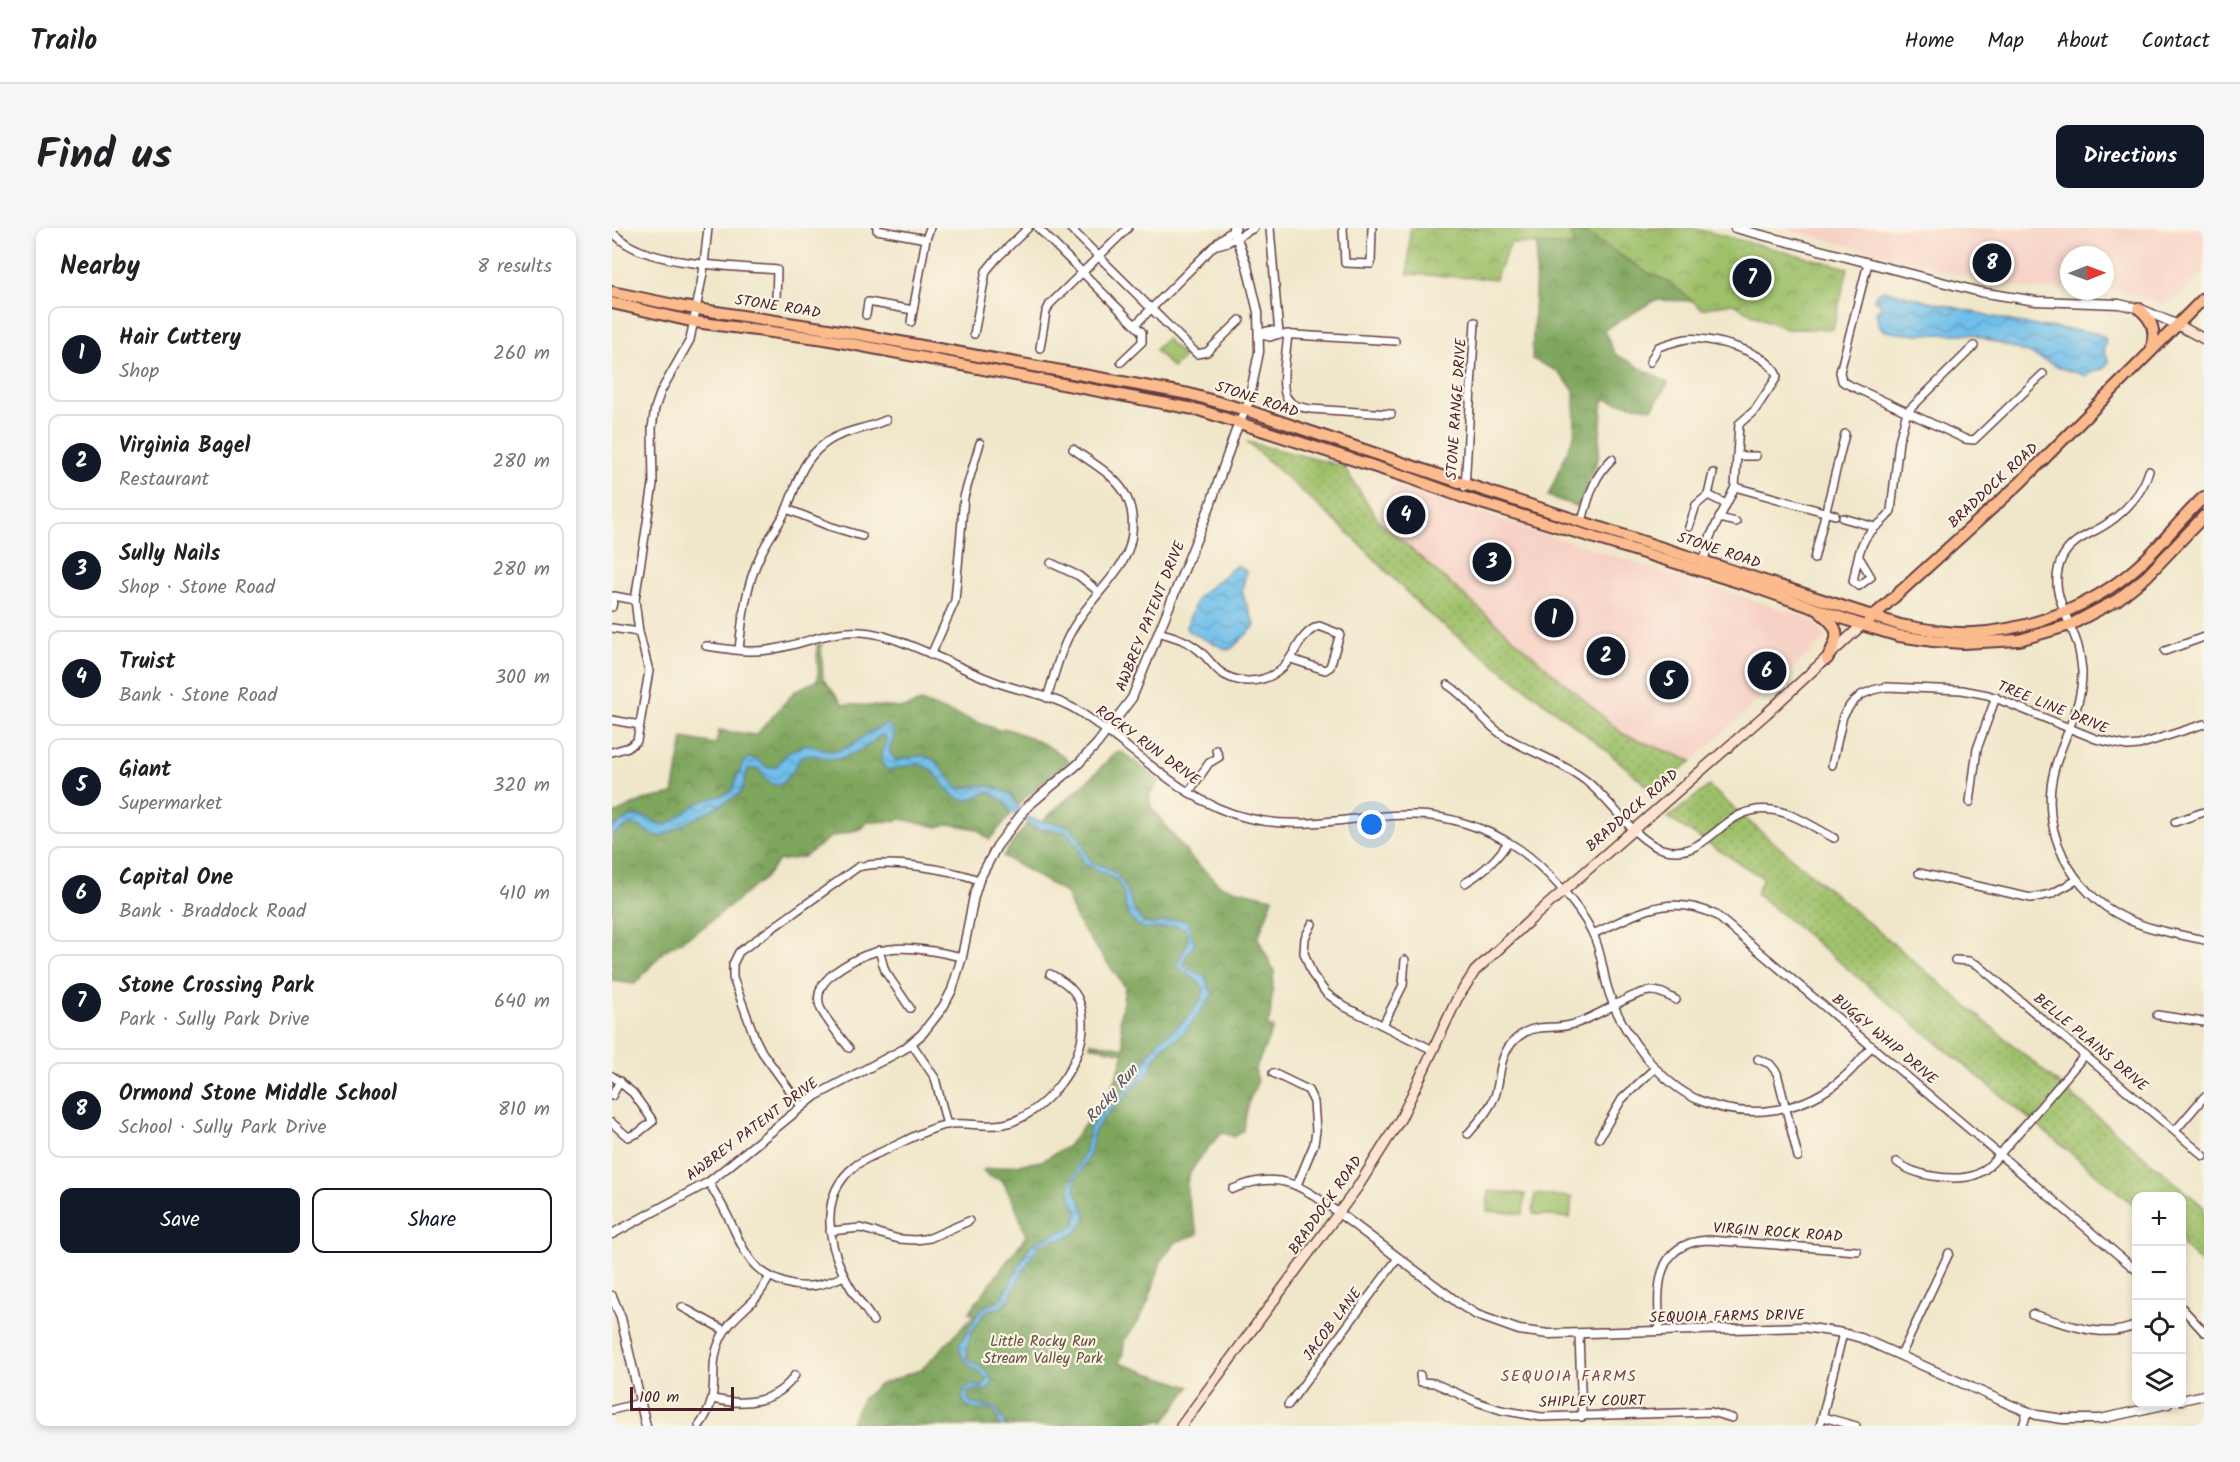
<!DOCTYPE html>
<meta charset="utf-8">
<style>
:root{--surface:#fff;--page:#f6f6f6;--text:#202124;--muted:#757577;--line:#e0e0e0;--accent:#111827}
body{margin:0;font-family:Kalam,sans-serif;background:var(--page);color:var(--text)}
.controls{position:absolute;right:18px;bottom:18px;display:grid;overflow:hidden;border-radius:12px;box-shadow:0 3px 9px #0003}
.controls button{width:54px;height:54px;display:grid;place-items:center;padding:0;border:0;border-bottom:2px solid var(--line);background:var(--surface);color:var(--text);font:30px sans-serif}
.compass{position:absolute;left:1448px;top:18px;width:54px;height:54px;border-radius:50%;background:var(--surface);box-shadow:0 3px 9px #0003;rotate:89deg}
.scale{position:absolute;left:18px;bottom:15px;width:104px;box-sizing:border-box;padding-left:6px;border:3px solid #4a1f2b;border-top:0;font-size:16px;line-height:21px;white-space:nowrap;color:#4a1f2b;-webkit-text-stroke:4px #fcf5e5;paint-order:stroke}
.you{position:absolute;left:760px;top:597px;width:21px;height:21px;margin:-15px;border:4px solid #fff;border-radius:50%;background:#1a73e8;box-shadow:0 0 0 9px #1a73e833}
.badge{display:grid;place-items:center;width:39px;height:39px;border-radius:50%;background:var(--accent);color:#fff;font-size:20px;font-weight:700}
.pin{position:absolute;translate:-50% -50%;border:3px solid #fff;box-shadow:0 2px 6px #0006}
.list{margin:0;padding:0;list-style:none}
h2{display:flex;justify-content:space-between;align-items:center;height:78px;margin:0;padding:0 24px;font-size:26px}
h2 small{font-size:20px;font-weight:400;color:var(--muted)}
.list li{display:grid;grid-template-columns:39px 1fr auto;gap:18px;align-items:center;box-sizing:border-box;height:96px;margin:0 12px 12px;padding:0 12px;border:2px solid var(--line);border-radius:12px}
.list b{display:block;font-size:22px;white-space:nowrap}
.list p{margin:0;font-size:20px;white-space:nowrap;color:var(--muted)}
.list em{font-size:20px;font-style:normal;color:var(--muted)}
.actions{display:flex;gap:12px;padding:18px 24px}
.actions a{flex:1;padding:14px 0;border:2px solid var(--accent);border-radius:12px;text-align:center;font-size:21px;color:var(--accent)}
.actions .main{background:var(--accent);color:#fff}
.icon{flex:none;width:33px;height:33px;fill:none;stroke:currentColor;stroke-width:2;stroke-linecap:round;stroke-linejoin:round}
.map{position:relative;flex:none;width:1592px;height:1198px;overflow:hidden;border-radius:12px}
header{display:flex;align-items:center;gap:36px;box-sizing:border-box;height:84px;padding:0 30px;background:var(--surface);border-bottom:2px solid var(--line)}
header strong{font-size:28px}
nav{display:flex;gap:33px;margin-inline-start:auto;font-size:21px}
.intro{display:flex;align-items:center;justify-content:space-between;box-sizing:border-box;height:144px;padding:0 36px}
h1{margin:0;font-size:42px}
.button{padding:15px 27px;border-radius:12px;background:var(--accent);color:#fff;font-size:21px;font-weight:700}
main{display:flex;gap:36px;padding:0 36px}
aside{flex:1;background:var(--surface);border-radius:12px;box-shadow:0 3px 9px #0003}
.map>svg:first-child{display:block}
.built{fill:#f7d1c6}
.grass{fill:url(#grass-dots);stroke:#74704a;stroke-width:1.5}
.forest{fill:url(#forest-crowns);stroke:#646244;stroke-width:1.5}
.park{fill:url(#park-crowns);stroke:#74704a;stroke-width:1.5}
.pitch{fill:#9ec069;stroke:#74704a;stroke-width:1.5}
.water{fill:url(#water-waves);stroke:#5c6f8a;stroke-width:1.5}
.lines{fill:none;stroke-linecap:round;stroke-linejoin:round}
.minor-casing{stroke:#633d43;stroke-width:10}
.tertiary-casing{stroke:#633d43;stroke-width:11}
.secondary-casing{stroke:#633d43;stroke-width:12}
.primary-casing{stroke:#633d43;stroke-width:14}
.minor{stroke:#fff;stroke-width:7}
.tertiary{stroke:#fff;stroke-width:8}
.secondary{stroke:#fde4d1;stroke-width:9}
.primary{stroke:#fbbb8d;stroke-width:10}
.labels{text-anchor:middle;stroke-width:4.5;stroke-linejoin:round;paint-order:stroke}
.street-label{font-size:15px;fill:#4a1f2b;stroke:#fcf5e5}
.park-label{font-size:15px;fill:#634f3e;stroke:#fcf5e5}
.water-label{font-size:16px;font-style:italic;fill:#554f64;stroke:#fcf5e5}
.neighbourhood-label{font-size:16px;letter-spacing:1.5px;fill:#7a4d4c;stroke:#fcf5e5}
</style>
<header>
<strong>Trailo</strong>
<nav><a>Home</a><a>Map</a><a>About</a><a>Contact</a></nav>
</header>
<div class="intro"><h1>Find us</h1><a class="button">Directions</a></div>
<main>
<aside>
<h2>Nearby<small>8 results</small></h2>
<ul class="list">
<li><span class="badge">1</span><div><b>Hair Cuttery</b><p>Shop</p></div><em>260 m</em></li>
<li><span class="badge">2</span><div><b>Virginia Bagel</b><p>Restaurant</p></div><em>280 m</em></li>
<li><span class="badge">3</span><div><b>Sully Nails</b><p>Shop · Stone Road</p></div><em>280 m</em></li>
<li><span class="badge">4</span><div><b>Truist</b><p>Bank · Stone Road</p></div><em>300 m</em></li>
<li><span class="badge">5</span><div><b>Giant</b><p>Supermarket</p></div><em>320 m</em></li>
<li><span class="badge">6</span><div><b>Capital One</b><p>Bank · Braddock Road</p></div><em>410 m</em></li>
<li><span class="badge">7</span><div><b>Stone Crossing Park</b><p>Park · Sully Park Drive</p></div><em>640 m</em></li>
<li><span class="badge">8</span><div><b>Ormond Stone Middle School</b><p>School · Sully Park Drive</p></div><em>810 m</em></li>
</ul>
<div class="actions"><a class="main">Save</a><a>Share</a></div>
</aside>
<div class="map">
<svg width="1592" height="1198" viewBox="0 0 1592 1198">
<defs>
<pattern id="grass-dots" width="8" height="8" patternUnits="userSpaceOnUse" patternTransform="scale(1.5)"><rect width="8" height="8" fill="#9ec069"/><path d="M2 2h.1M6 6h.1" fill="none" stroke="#839b57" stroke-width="1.8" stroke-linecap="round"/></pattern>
<pattern id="forest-crowns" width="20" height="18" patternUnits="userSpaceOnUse" patternTransform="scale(1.5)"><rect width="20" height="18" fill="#7ea65d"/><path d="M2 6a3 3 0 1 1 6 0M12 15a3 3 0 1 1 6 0" fill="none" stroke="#69874d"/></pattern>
<pattern id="park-crowns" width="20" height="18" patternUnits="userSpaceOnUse" patternTransform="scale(1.5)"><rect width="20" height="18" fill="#9ec069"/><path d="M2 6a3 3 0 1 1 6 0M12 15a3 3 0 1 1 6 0" fill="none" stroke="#839b57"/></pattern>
<pattern id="water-waves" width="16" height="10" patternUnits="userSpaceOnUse" patternTransform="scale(1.5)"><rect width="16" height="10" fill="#6fbfea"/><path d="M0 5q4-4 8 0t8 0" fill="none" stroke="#5d9bbe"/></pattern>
</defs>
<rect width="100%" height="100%" fill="#fcf5e5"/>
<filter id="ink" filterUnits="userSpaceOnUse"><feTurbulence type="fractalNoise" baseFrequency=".0167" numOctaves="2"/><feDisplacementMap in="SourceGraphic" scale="12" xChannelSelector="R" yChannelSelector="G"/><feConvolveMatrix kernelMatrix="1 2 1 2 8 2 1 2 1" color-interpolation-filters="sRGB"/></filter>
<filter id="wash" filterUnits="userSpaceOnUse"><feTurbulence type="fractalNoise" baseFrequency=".008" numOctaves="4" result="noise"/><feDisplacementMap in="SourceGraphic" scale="24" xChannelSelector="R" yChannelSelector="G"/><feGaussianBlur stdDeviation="1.35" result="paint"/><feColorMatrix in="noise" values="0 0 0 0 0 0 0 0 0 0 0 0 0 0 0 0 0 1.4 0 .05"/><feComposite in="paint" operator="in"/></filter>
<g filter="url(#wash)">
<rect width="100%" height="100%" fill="#f0e7ca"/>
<g class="built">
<path d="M1169,0H1592V44L1567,70L1547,75L1525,68L1493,61V27H1457V61H1423L1395,58L1357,49Z"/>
<path d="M780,257L1200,391L1215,409L1080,533L1011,506L767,293Z"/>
</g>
<g class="grass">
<path d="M635,214L731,238L767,293L1011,506L1080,533L1040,562L990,519L813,383L743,311Z"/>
<path d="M1097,558L1140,596L1592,979V1037L1570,1017V968H1524V979L1144,665L1151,650L1056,590Z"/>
</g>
<g class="forest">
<path d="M957,0H966L1035,44L1059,55L1081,73L1043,72L992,102L1003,126L1056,155L1040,181L991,171L986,232L966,279L936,268L963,205L962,162L945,143L920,131L925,16L962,18Z"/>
<path d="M209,416L211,451L231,476L291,480L309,474L390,503L392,500C418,509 435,515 457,533L413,570L377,612L365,601L338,596L326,599L289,591L283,593L256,594L248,601L219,609L192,629L166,633L153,650L89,701L52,723L23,756L0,753V587L31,572L61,566L71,510L104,516L107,502L144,507L184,462L206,452L205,417Z"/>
<path d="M506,524L511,525L548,553L537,568L539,579L580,631L609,658L661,670L646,710L662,743L658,790L655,797L661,800L643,842L646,853L637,873L631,903L622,909L610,904C601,914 580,938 576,950C572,968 581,989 586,1006L564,1014L550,1031L536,1074L526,1094L512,1113L511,1125L507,1135L578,1159L552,1194L549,1192L538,1195L536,1198H237L251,1170L267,1157L310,1141L362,1087L357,1084L414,1008L404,979L390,952L376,948L371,942L430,933L456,918L489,876L503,853L512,825L478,818L479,814L512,820L508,792L513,759L466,695L454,665L391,628L415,596L423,601C448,574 478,555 501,526Z"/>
</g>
<g class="park">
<path d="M798,0H957L963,18L899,15L883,51L796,46Z"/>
<path d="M966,0H1081L1236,40L1221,101H1175L1145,89L1120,75L1090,81L1059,55L1035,44Z"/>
</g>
<g class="pitch">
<path d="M554,111L572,129L561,140L543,122Z"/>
<path d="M877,963L913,966L911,986L875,983Z"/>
<path d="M923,966L960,969L958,990L921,986Z"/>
</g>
<g class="water">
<path d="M1271,62L1411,96L1484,105L1494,111L1492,121L1497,134L1491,141L1481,143L1476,148L1448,140L1419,126L1359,106H1294L1274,103L1267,99L1264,84L1269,79L1267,74L1262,72L1265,65Z"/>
<path d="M625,337L634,343L630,364L643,398L620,420L615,422L576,403L574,399L586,369Z"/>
<path d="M274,496C288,502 281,512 277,523L283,532C292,532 303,526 312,528C328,530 335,553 348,561L368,557L381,559L399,566L410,585L420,591L457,598L467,609L479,634C485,637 492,637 497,641C519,653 515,680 532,695C549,700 558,686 576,694L583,715L574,729L572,738L592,748L601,766C600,770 572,805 569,808C562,812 554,815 549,822C542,830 540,838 536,848L527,854L490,892L482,904L479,924L464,951L463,961L474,987C469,1012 446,1011 427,1016L408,1049L397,1072L389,1079L374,1083L360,1103L354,1121L355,1130L376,1145L381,1153L376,1162L357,1163L356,1171L361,1176L385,1180L394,1198H388L383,1183C374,1179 358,1186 352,1174C348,1168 353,1155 362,1157C365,1157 368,1159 371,1159L375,1151C365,1142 348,1134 347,1117L369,1080L385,1074L390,1069L418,1018L429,1011L461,999L466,985L458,967V957L475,917L478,900L487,887L508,867L522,850L529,845L532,834L547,812L559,804L576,789L589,772L592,762C586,748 571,748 567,739C562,729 580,721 575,703C561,690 546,709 527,698C508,687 517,667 505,653C497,645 482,641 472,636L465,617L454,604C444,602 433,603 423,600C414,596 408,588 398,584L393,574L377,564C369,565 363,572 355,572C332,572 329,540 308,537C297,535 287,541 276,542L273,540C267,529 269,523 275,513L272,507C266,507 266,510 261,514C251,521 237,528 226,531C212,534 202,522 189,529C178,549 165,574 147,541H136L130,562L125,568L51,608C28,610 32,583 0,608V601C11,592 23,584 37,590C44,594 47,597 55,597L86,575L119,564L131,535L136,530L145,531L154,539H164L173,527L192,516C203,517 214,525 224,523C239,521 257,501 274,496Z"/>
</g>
</g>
<g filter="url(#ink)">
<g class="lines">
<g class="minor-casing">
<g id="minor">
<path d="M265,0V2L314,11"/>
<path d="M426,0L530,104V114L509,134"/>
<path d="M458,0L585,126L595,124L628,92"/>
<path d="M658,0L667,106"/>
<path d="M731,0L733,35L759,36L760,0"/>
<path d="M0,5C5,8 10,13 15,16C50,38 123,38 165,42L164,71"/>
<path d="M605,17L616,14L642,0"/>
<path d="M1256,35L1228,144L1230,153L1233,155L1353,211L1362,212L1431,146"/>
<path d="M254,87L256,74L301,82"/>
<path d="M299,94L314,11L318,0"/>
<path d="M523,97L608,12L624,0"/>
<path d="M362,106L374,43L384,31L416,0"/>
<path d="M647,106L658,109L667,106L783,113"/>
<path d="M647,106C655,103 660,100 667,106"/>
<path d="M676,106C675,120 668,157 674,168C679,178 689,179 698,181L779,186"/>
<path d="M428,120L434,84L438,76L516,0"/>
<path d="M1038,134L1046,119C1055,116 1064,113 1074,111C1096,108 1160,124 1165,149L1143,182L1127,196L1123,259L1098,309L1091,337"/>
<path d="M1125,228H1144"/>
<path d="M1537,243C1531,264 1514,283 1496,295C1479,307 1460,310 1450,330C1436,360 1454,384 1464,412C1468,422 1469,433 1470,443C1471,480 1451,508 1442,543C1427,602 1459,665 1513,690C1537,702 1566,706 1592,712"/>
<path d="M853,259L863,94"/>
<path d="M1123,259L1223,287"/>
<path d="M1096,267L1101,245"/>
<path d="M175,281L217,298L250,308"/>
<path d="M1107,290L1124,294"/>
<path d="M1231,290L1263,299"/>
<path d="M970,293C977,269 981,249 1000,231"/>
<path d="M1077,299L1084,277L1096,267L1114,276"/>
<path d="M1247,329L1259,349L1247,358L1241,353C1244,340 1246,322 1253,311C1260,299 1272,295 1279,283L1287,213L1295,184L1362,118"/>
<path d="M1202,331L1233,206"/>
<path d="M439,335L467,348L487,364"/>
<path d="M0,379L2,368L23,372"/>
<path d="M0,400L27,404"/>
<path d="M546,404C559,408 573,411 584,420C593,426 599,436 607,443C623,456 646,456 664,445C683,433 685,406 707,398L728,406L718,439L713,442L679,431"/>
<path d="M94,418C114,421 136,425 156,422C200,416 223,395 272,408C309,419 345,439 381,453C409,464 441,467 466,483C522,518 570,575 636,590C692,604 746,586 802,587C837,587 878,601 907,621C933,639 966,676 980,704C989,721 990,740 995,758C1007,801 1047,856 1089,873C1137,893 1193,884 1232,849C1243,840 1251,828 1260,818"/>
<path d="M127,422C130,391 134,357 148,328C155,311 168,297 175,280C185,256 189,234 211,217C229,202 253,202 274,192"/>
<path d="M1553,423L1592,409"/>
<path d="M319,427L343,373L352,269L368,215"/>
<path d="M836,457C857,470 869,492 889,506C916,524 947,532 973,552C997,570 1023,613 1050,621C1098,635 1108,575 1160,582C1182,585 1203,600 1222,610"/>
<path d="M435,470C443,445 449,419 463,397C476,375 496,357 510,335C523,314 525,282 510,261C498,244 477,233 461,221"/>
<path d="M0,492L28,497"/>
<path d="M0,524L17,519L25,513L37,443L27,404L23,372L41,256L40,200L43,180L49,163L78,112L91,45L96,0"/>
<path d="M1220,537L1231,488L1239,476L1249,467L1261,462L1274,459L1350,462L1376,467L1484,511L1515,518L1527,517L1592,496"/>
<path d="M577,564L597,535L607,529L604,522"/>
<path d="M1358,574L1365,521L1384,469"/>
<path d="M1563,594L1592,584"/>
<path d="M1307,645L1419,670L1439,666L1465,652"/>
<path d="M853,655C871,644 885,632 896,614"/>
<path d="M700,696L693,710L692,725L700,746L714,765L733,779L821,822"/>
<path d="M981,706C1025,686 1056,664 1104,687L1524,1042"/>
<path d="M267,722L273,743L298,780"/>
<path d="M1343,732L1357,733L1366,737L1592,928"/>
<path d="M1545,787L1592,794"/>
<path d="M771,797L791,757L793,732"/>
<path d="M300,816L323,850L335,897"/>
<path d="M237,820C230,811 211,788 208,779C203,763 212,753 223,744C267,712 300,718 350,729"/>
<path d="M1146,831L1158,836L1165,845L1186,929"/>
<path d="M661,845L696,862L702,874L704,903L702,916L685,957"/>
<path d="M0,848L21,865L41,893L26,905L16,909L0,895"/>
<path d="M0,868L8,853"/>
<path d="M189,878L150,824L143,810L121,750V736L127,724L246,639C278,631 336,641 367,652"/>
<path d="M1563,903L1592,869"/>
<path d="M856,906C866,894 877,883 883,868C889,851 886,832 899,816C920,791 938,804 962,796C984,790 1018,765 1038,763C1048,762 1056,768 1064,772"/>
<path d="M987,910L1010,871L1042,841"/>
<path d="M1285,934C1302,948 1342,954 1363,947C1371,944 1376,939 1382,933L1473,827"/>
<path d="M97,954C103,966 111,978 117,991C132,1022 137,1043 173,1055C194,1062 212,1057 232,1048"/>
<path d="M621,961C668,940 691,959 728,986"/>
<path d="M218,1003L248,1000L287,1011L304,1012L318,1010L357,993"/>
<path d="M70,1079L112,1102"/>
<path d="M1570,1080L1592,1104"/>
<path d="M1420,1086C1453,1095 1491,1113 1524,1097"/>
<path d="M261,1093C252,1078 239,1064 232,1047C215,1013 208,966 242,939C252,930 266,926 278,920C296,912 314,901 333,897C352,893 372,900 392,896C431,888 473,835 471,795C471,769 460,757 438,746"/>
<path d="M1048,1102C1045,1061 1042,1015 1096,1012L1245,1023"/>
<path d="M967,1106L970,1189"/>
<path d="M1289,1127L1337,1025"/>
<path d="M808,1147L809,1154L822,1155L865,1174L889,1182L929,1189L1099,1184L1120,1190"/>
<path d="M101,1171C132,1178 165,1175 183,1147"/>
<path d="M676,1177L786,1030"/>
<path d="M0,1182L28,1175"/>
<path d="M1211,1189L1244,1198"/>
<path d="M87,1198C112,1164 94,1144 108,1112C115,1095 128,1086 141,1073C148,1066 152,1058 157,1050"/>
<path d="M1208,1198L1231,1105"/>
<path d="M1411,1198L1415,1184"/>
</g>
</g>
<g class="tertiary-casing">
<g id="tertiary">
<path d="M1123,0L1368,64L1424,73L1507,76L1529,81L1566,97"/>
<path d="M728,986L849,1077L865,1087L907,1102L937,1106L1192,1099L1231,1105L1249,1110L1399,1177L1425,1187L1451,1191H1488L1556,1176"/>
<path d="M0,1006L97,954L203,868L292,821L310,806L331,779L340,762L350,729L362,668L367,652L385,618L415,579L466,536L485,516L520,470L598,278L623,205L637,173L647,124L646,84L635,38L621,0"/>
<path d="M0,1068L9,1090L34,1198"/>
<path d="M1570,1172L1592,1167"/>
</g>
</g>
<g class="secondary-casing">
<g id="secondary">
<path d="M1566,97L1592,111"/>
<path d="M569,1198L745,960L789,890L845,771L863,743L917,693L1154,486L1250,397"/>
</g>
</g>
<g class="primary-casing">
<g id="primary">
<path d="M0,64L72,79L216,101L577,166L634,182L853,256L1288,397C1312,401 1337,406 1361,405C1420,402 1481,378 1525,339C1549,318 1568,291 1592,269"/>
<path d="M0,75L83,94L213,111L587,182L798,250L853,270L1142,359L1250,397L1287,408L1321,413L1351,415L1407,412L1458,397L1505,372L1535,348L1592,288"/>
<path d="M1526,80C1542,92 1544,105 1539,123"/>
<path d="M1209,385C1230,402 1227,409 1215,431"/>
<path d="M1257,392L1408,255L1592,70"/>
</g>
</g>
<use href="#minor" class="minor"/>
<use href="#tertiary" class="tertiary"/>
<use href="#secondary" class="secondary"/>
<use href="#primary" class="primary"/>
</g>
</g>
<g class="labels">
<g class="street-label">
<text transform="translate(166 78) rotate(9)" y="5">STONE ROAD</text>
<text transform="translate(645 171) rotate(18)" y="5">STONE ROAD</text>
<text transform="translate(844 181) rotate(-86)" y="5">STONE RANGE DRIVE</text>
<text transform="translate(1381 257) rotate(-43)" y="5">BRADDOCK ROAD</text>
<text transform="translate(1107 322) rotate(18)" y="5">STONE ROAD</text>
<text transform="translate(538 388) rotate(-68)" y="5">AWBREY PATENT DRIVE</text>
<text transform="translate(1441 479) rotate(22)" y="5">TREE LINE DRIVE</text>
<text transform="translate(536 517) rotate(36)" y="5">ROCKY RUN DRIVE</text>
<text transform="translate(1020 582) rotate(-41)" y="5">BRADDOCK ROAD</text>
<text transform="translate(1273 811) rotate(40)" y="5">BUGGY WHIP DRIVE</text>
<text transform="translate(1479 814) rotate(40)" y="5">BELLE PLAINS DRIVE</text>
<text transform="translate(140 901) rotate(-37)" y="5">AWBREY PATENT DRIVE</text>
<text transform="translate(713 977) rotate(-55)" y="5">BRADDOCK ROAD</text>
<text transform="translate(1166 1004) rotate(4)" y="5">VIRGIN ROCK ROAD</text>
<text transform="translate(1115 1088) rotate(-1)" y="5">SEQUOIA FARMS DRIVE</text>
<text transform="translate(720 1096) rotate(-53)" y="5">JACOB LANE</text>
<text transform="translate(980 1173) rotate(-1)" y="5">SHIPLEY COURT</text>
</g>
<g class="park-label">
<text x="431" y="1118">Little Rocky Run<tspan x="431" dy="17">Stream Valley Park</tspan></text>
</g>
<g class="water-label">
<text transform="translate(499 865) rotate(-49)" y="6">Rocky Run</text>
</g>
<g class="neighbourhood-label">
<text x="957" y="1153">SEQUOIA FARMS</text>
</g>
</g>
</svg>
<div class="controls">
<button>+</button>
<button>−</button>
<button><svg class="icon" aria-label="locate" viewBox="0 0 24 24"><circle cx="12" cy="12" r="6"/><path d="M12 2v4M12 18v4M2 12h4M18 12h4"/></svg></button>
<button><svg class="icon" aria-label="layers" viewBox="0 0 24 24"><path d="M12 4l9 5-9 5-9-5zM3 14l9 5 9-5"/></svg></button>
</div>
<svg class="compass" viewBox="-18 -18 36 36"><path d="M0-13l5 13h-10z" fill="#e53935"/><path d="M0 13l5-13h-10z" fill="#757577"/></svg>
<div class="scale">100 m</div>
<div class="you"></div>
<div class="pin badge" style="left:942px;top:390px">1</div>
<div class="pin badge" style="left:994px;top:428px">2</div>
<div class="pin badge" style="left:880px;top:334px">3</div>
<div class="pin badge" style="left:794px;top:287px">4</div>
<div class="pin badge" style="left:1057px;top:452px">5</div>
<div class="pin badge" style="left:1155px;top:443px">6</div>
<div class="pin badge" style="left:1140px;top:50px">7</div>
<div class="pin badge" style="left:1380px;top:35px">8</div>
</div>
</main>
